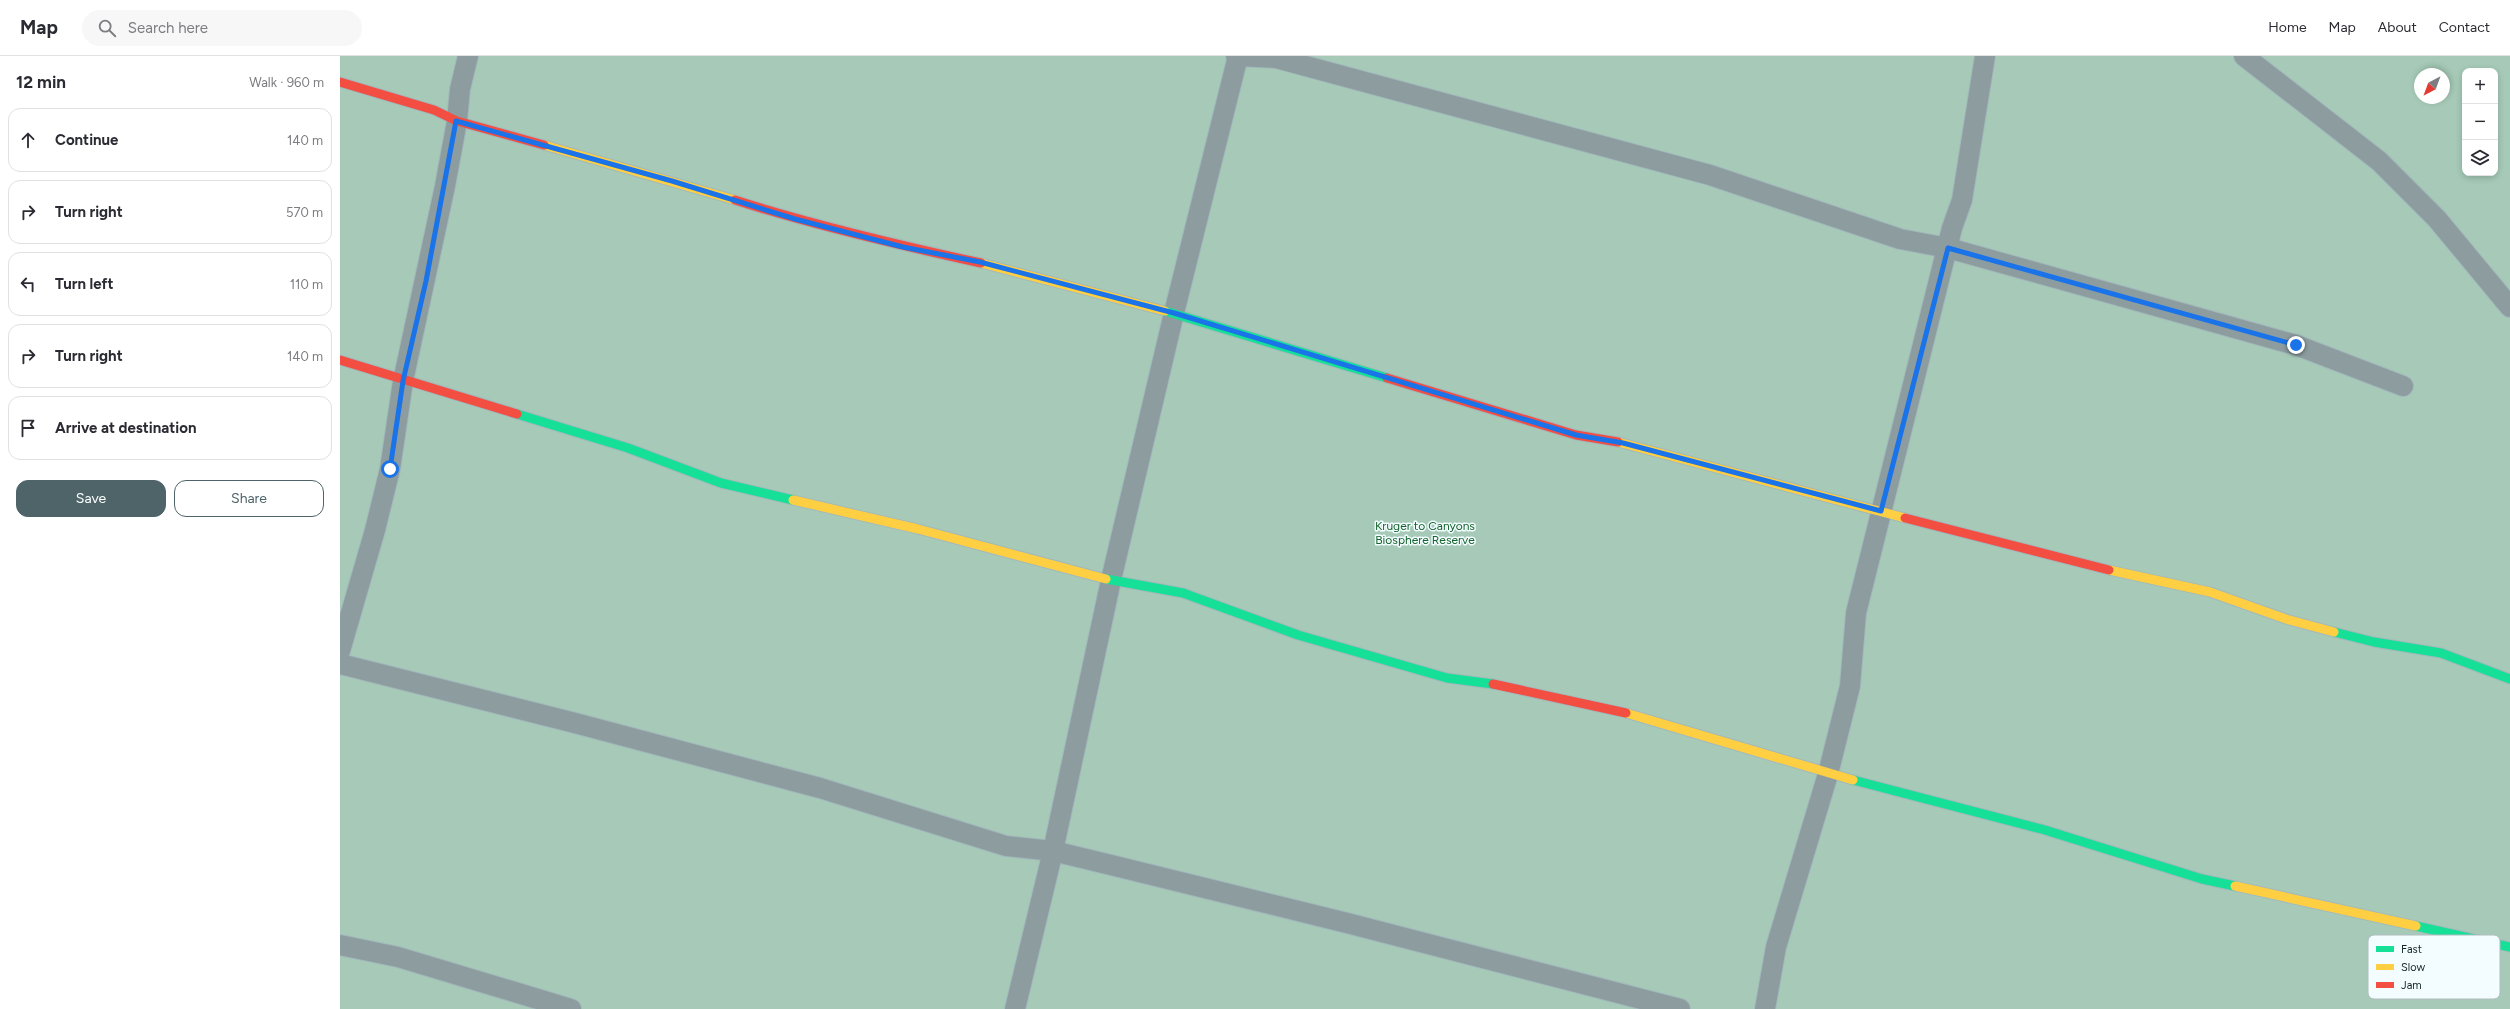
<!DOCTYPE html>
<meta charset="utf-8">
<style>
:root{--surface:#fff;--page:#f7f7f7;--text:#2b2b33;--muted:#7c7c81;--line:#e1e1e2;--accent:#4e6468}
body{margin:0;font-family:Figtree,sans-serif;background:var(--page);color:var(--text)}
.controls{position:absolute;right:12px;top:12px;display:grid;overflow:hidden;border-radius:8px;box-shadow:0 2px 6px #0003}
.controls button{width:36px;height:36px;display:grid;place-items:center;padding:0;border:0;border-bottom:1px solid var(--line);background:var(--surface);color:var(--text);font:20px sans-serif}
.compass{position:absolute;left:2074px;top:12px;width:36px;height:36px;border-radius:50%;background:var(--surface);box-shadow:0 2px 6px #0003;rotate:221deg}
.stop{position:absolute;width:12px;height:12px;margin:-9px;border:3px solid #1a73e8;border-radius:50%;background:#fff}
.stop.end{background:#1a73e8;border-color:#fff;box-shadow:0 1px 4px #0008}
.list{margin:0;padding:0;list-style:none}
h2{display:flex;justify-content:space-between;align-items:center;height:52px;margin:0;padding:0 16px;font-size:17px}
h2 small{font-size:13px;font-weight:400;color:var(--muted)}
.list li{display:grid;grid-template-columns:26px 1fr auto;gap:12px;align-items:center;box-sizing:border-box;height:64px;margin:0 8px 8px;padding:0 8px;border:1px solid var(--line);border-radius:12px}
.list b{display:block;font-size:15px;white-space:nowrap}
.list em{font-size:13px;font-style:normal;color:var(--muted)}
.actions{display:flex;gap:8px;padding:12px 16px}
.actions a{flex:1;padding:9px 0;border:1px solid var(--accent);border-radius:12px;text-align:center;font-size:14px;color:var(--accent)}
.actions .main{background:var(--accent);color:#fff}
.icon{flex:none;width:22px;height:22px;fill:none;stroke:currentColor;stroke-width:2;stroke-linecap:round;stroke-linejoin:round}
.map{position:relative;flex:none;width:2170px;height:953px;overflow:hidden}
header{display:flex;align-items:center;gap:24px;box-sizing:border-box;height:56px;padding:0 20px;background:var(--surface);border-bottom:1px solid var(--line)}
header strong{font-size:19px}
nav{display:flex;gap:22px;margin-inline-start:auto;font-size:14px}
.search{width:280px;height:36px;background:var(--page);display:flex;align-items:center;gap:10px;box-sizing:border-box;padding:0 14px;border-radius:22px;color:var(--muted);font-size:15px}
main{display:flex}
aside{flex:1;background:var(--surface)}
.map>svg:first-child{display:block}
.green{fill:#a6cab7;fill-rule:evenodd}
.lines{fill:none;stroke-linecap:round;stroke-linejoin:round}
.street-casing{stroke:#a2b8bc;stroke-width:22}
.fast-casing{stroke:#a2b8bc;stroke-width:11}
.slow-casing{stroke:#a2b8bc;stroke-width:11}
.jam-casing{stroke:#a2b8bc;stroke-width:11}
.street{stroke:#8d9d9f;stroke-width:20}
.fast{stroke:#16e098;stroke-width:9}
.slow{stroke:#ffcf43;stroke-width:9}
.jam{stroke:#f24e42;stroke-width:9}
.route{stroke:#1a73e8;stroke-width:5}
.labels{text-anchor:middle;stroke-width:3;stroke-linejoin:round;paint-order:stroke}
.park-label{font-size:12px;fill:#15622b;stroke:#f3fdff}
.key{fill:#f3fdff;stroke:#afbcbe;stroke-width:1}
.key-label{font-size:11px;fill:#112528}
</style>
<header>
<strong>Map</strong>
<div class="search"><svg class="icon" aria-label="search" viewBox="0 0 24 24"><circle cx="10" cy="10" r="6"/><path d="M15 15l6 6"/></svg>Search here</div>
<nav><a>Home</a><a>Map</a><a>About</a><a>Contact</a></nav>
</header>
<main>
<aside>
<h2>12 min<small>Walk · 960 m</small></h2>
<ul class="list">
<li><svg class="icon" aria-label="ahead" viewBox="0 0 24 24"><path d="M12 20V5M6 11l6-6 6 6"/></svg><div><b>Continue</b></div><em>140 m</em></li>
<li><svg class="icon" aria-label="right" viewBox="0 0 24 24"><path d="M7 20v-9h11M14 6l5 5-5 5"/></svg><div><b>Turn right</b></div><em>570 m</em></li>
<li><svg class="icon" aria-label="left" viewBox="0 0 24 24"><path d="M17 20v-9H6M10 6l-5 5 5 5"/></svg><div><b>Turn left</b></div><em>110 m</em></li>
<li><svg class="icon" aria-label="right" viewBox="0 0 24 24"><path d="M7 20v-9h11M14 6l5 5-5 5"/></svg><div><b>Turn right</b></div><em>140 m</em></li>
<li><svg class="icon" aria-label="arrive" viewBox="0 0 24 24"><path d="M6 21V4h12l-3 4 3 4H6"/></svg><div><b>Arrive at destination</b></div></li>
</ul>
<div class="actions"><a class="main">Save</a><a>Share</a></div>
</aside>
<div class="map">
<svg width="2170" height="953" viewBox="0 0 2170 953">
<rect width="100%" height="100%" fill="#bfdadf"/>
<path class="green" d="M0,0H2170V953H0ZM2125,15H2155V117H2125ZM2080,18H2104V42H2080Z"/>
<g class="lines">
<g class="street-casing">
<g id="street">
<path d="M896,0L936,2L1370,119L1560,183L1608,192L1956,289L2063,330"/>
<path d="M1904,0L2039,105L2097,163L2170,251"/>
<path d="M0,595L35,474L50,413L63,325L105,130L117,65L120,33L128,0"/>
<path d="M0,608L235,667L480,732L666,790L713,795L771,809L1007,867L1340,953"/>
<path d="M0,889L58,901L231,953"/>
<path d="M675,953L713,795L771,524L834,257L898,0"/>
<path d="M1425,953L1436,891L1488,718L1510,630L1516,557L1612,172L1622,144L1645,0"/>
</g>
</g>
<g class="fast-casing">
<g id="fast">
<path d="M825,255L1047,322"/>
<path d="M177,358L288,392L381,427L453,444"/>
<path d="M766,523L843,537L958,579L1107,622L1153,628"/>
<path d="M1994,576L2034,586L2101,597L2170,623"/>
<path d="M1513,724L1705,774L1862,823L1895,830"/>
<path d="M2076,870L2170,891"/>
</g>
</g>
<g class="slow-casing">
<g id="slow">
<path d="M204,89L395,144"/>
<path d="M641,207L825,255"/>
<path d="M1278,386L1565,462"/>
<path d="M453,444L578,473L766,523"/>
<path d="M1769,514L1870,536L1946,563L1994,576"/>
<path d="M1286,657L1513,724"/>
<path d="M1895,830L2076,870"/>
</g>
</g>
<g class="jam-casing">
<g id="jam">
<path d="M0,26L94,54L117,65L204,89"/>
<path d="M395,144C476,170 558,189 641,207"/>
<path d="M0,304L177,358"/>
<path d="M1047,322L1236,379L1278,386"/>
<path d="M1565,462L1769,514"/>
<path d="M1153,628L1286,657"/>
</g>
</g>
<use href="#street" class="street"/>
<use href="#fast" class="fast"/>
<use href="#slow" class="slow"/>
<use href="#jam" class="jam"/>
</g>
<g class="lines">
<path class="route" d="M50,413L63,325L86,225L116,65L332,125L455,163L563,191L640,206L834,257L1236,379L1283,387L1541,455L1608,192L1956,289"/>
</g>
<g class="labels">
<g class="park-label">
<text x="1085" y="474">Kruger to Canyons<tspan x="1085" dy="14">Biosphere Reserve</tspan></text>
</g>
</g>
<rect x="2028" y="879" width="132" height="64" rx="6" class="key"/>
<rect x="2036" y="890" width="18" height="6" fill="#16e098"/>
<rect x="2036" y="908" width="18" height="6" fill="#ffcf43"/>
<rect x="2036" y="926" width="18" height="6" fill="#f24e42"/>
<g class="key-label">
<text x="2061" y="897">Fast</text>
<text x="2061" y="915">Slow</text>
<text x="2061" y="933">Jam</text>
</g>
</svg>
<div class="controls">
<button>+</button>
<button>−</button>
<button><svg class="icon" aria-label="layers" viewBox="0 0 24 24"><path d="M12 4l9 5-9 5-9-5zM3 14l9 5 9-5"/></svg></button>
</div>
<svg class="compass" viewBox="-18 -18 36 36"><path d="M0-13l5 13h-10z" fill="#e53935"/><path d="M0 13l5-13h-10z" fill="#7c7c81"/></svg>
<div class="stop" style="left:50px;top:413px"></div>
<div class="stop end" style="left:1956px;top:289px"></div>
</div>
</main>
